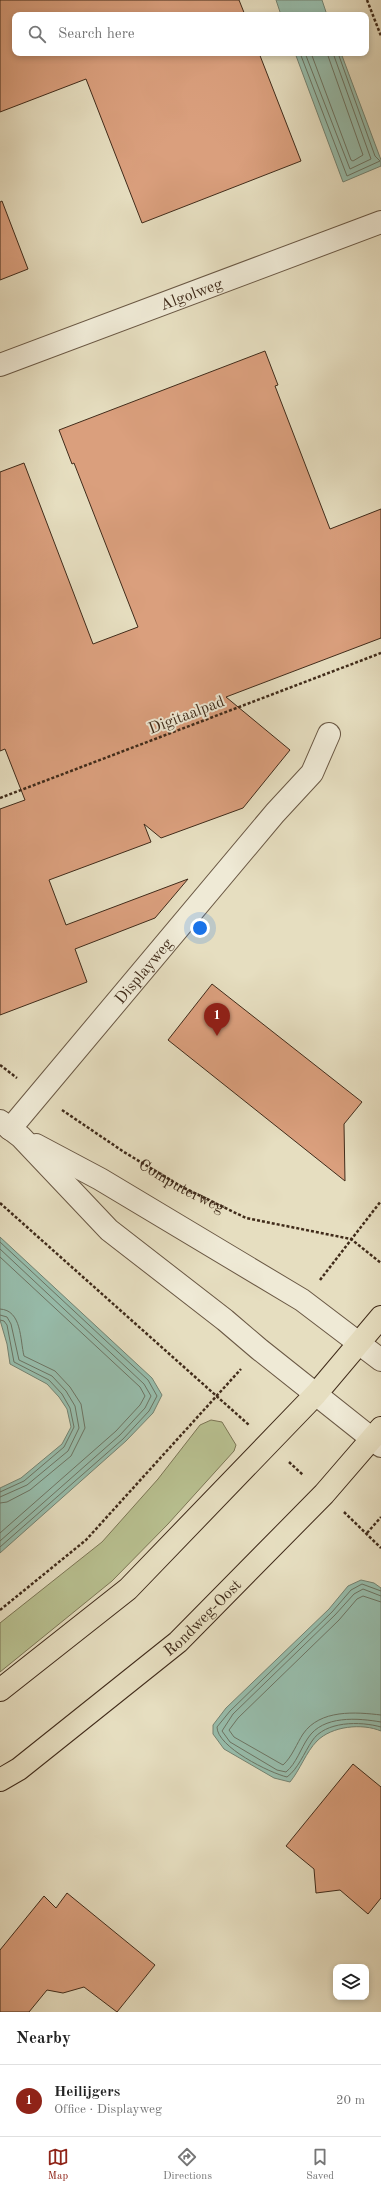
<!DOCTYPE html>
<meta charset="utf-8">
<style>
:root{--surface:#fff;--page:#f6f6f6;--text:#222;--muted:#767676;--line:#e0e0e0;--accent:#8f2418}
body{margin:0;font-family:"Old Standard TT",serif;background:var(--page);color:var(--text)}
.controls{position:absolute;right:12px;bottom:12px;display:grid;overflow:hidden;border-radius:8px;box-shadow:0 2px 6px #0003}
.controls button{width:36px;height:36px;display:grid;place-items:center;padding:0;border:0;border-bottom:1px solid var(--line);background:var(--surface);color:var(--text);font:20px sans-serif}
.you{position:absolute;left:200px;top:928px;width:14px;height:14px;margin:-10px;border:3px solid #fff;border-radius:50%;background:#1a73e8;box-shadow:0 0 0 6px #1a73e833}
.badge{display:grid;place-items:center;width:26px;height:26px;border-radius:50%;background:var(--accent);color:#fff;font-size:13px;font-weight:700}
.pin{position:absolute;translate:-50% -33px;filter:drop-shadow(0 1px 2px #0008)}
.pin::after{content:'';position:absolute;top:21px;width:14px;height:12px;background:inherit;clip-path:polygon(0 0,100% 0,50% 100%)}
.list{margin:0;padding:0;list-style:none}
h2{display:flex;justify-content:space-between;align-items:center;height:52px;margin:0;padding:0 16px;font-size:17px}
h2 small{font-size:13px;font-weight:400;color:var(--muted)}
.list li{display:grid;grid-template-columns:26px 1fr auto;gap:12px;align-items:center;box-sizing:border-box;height:72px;padding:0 16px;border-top:1px solid var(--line)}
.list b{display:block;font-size:15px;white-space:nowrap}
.list p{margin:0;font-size:13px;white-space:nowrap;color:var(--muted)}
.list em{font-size:13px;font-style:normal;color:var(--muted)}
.icon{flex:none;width:22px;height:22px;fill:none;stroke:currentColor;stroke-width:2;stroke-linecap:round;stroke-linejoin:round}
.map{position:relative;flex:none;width:381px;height:2012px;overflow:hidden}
.search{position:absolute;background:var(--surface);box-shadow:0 2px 6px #0003;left:12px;right:12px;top:12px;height:44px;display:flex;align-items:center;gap:10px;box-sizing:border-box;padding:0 14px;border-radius:8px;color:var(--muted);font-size:15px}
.sheet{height:124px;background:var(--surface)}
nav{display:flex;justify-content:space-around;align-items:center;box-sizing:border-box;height:56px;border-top:1px solid var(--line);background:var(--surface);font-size:11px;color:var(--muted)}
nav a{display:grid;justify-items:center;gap:2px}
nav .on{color:var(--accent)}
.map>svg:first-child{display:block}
.green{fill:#b8c090;stroke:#7c7655}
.water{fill:#97bdac;stroke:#748372}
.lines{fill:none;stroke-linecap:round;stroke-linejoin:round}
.shore{stroke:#6c7463;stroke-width:1}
.building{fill:#da9f7d;stroke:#402b1a}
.minor-casing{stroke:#6a5844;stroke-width:24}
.tertiary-casing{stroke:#6a5844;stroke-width:24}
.primary-casing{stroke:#402b1a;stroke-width:24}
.path{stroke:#402b1a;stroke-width:2.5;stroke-dasharray:3 2;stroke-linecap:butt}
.minor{stroke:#efead6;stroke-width:22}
.tertiary{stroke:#efead6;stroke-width:22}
.primary{stroke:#e6dec0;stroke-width:22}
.labels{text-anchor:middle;stroke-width:4;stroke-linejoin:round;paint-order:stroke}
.street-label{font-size:16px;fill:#402b1a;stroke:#efead6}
</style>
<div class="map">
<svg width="381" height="2012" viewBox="0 0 381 2012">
<rect width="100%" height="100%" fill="#e6dec0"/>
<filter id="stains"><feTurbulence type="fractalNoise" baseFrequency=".005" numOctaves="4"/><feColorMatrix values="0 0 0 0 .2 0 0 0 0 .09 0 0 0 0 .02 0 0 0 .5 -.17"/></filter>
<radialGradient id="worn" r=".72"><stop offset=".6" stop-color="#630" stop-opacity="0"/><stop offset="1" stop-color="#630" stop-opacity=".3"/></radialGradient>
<path class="green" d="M211,1420L222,1422L236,1445L234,1451L168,1524L112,1581L0,1672V1623L102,1542L158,1479L200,1425Z"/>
<g class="water">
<path d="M276,0H322L327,15H281Z"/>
<path d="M295,53H341L381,160V166L343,182Z"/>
<path d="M0,1237L152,1378L162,1395L153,1413L126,1441L0,1553V1488L21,1478L62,1444L71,1427L67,1409L59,1397L47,1384L10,1364L7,1344L0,1320Z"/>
<path d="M361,1580L374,1583L381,1588V1731C362,1723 332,1726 317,1741C306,1752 300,1770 290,1782L274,1778L224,1749L213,1734V1725L226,1708L329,1609L348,1586Z"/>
</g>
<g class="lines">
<g class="shore">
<path d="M300,53L347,176L380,161L375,156L338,53"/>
<path d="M305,53L350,169L371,159L333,53"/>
<path d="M311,53L351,160L353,161L363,155L327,53"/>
<path d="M0,1242L148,1380L157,1396L149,1411L123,1439L0,1547"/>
<path d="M0,1249L144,1384L151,1396L145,1408L120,1435L0,1541"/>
<path d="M0,1257L140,1387L145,1396L140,1405L116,1431L0,1533"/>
<path d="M0,1309C22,1310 20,1340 24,1356L55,1371L70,1387L81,1404L85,1428L71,1456L30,1490L7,1502L0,1503"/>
<path d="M0,1315L7,1317L11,1324L19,1360L52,1376L66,1391L75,1406L79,1428L68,1451L27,1485L0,1497"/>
<path d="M0,1320L4,1321L7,1325L14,1362L49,1380L62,1394L70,1408L74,1427L64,1447L24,1481L0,1492"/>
<path d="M381,1591L362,1584L351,1590L332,1612L230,1711L217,1727C217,1747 270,1773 287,1777C298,1769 304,1753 312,1741C325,1721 360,1721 381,1727"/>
<path d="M381,1596L363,1589L354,1594L335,1615L233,1714L222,1731L230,1742L277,1770L286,1772C296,1764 301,1748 308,1738C323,1715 358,1718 381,1722"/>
<path d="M381,1602L363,1596L357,1599L339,1620L238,1718L229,1730L234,1737L283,1765C292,1757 297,1743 303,1734C320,1709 356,1712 381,1715"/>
</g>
</g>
<g class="building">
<path d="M0,0H239L245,15H15V53H259L301,161L142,223L86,79L0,112Z"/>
<path d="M2,201L28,269L0,280V202Z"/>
<path d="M265,351L278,385L275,386L330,529L381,509V638L226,697L290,750L243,808L161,838L144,824L151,842L49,880L66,925L188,879L155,918L75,949L87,982L0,1015V809L25,800L5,749L0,751V472L24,463L93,644L138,627L74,463L72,464L59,430Z"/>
<path d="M212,984L362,1102L344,1124L345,1181L168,1040Z"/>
<path d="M353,1764L381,1787V1898L368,1914L340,1890L316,1893L314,1869L286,1846Z"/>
<path d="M67,1893L155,1965L117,2012L84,1987L63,1993L47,1990L29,2012H0V1950L44,1896L56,1908Z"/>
</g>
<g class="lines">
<g class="minor-casing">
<g id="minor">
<path id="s2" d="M0,365L381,222"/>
<path id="s3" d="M10,1129L275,813L312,773L329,734"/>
</g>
</g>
<g class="tertiary-casing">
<g id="tertiary">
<path d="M0,1121L21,1137L109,1230L225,1320L259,1349L381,1446"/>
<path d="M36,1145L100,1179L302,1300L381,1360"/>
</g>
</g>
<g class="primary-casing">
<g id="primary">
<path d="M0,1690L128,1589L316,1394L381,1317"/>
<path id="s4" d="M0,1780L19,1769L178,1642L324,1494L381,1428"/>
</g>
</g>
<g class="path">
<path d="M367,0L381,36"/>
<path d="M0,798L381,653"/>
<path d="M0,1065L17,1078"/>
<path id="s1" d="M62,1110L124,1152L182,1187L246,1218L351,1239L381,1263"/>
<path d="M0,1203L249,1425"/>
<path d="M320,1280L381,1201"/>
<path d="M289,1462L303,1475"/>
<path d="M344,1512L381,1548"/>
<path d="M367,1533L381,1517"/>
<path d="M0,1610L86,1540L241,1369"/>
</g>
<use href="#minor" class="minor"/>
<use href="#tertiary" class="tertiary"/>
<use href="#primary" class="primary"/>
</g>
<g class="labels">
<g class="street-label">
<text dy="6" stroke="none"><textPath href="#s2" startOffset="204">Algolweg</textPath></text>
<text transform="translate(186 714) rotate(-21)" y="6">Digitaalpad</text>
<text dy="6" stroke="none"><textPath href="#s3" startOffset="207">Displayweg</textPath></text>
<text dy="6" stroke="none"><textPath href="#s1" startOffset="142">Computerweg</textPath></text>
<text dy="6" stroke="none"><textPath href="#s4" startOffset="260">Rondweg-Oost</textPath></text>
</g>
</g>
<rect width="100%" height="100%" filter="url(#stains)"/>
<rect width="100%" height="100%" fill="url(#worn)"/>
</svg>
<div class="controls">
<button><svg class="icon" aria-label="layers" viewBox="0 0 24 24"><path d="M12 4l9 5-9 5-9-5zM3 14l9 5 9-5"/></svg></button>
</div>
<div class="you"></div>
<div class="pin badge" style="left:217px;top:1036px">1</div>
<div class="search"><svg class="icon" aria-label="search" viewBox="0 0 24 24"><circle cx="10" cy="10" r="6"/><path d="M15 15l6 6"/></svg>Search here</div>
</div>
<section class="sheet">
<h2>Nearby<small></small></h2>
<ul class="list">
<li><span class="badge">1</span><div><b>Heilijgers</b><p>Office · Displayweg</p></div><em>20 m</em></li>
</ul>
</section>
<nav>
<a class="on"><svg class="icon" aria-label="map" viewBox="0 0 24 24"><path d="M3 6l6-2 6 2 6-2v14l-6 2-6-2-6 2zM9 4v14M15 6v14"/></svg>Map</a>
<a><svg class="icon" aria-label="directions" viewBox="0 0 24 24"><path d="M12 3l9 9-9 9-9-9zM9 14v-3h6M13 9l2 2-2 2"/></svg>Directions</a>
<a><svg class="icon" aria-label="saved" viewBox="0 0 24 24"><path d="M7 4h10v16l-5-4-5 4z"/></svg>Saved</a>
</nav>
